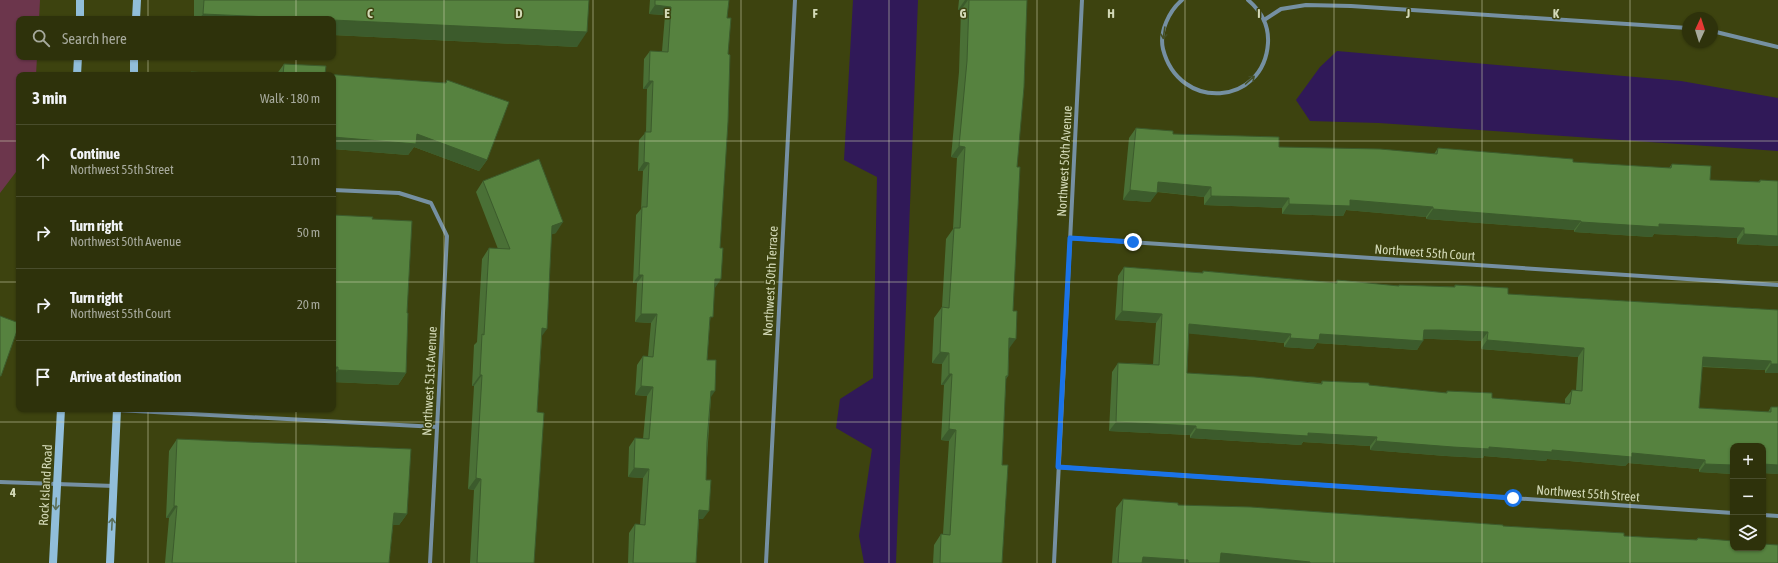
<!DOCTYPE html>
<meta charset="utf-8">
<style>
:root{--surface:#2e320b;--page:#3a3e19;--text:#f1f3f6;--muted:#a7aa9d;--line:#494d2c}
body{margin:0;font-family:"Asap Condensed",sans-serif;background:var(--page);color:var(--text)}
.controls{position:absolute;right:12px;bottom:12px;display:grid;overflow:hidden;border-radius:8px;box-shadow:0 1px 3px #0004}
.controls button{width:36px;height:36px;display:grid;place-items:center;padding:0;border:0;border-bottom:1px solid var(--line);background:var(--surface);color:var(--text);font:20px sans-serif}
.compass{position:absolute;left:1682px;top:12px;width:36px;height:36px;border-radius:50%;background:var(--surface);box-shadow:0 1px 3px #0004;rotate:4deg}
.stop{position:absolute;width:12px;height:12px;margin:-9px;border:3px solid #1a73e8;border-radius:50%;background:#fff}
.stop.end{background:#1a73e8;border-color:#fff;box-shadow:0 1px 4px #0008}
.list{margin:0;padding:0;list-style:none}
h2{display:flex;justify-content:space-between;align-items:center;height:52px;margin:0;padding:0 16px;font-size:17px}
h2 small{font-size:13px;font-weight:400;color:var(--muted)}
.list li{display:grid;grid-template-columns:26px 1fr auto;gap:12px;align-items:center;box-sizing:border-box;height:72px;padding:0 16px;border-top:1px solid var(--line)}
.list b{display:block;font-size:15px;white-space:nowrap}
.list p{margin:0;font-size:13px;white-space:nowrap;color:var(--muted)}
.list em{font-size:13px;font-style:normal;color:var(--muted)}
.icon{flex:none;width:22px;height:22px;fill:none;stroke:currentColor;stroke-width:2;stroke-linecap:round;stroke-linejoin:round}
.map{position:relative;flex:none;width:1778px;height:563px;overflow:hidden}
.search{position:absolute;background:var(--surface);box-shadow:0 1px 3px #0004;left:16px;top:16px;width:320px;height:44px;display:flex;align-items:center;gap:10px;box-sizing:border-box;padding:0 14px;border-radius:8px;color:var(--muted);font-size:15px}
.panel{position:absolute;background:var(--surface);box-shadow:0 1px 3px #0004;left:16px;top:72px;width:320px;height:340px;border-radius:8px}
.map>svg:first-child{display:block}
.green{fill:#6c364c}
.water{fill:#301958}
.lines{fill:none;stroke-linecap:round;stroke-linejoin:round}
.street{stroke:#7590a2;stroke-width:4}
.secondary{stroke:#91beda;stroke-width:8}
.wall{fill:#4a7036;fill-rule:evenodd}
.shaded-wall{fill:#3c5b2c}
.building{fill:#56823f;stroke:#3c5b2c;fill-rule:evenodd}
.oneway{stroke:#454f25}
.oneway2{stroke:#5a6e56}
.route{stroke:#1a73e8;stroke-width:5}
.grid{fill:none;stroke:#d3d9b7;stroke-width:1;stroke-opacity:0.55}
.labels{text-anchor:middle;stroke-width:3;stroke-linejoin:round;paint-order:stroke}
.street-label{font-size:13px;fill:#d3d9b7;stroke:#3d430f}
.grid-label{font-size:13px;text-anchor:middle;font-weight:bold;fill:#d3d9b7;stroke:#3d430f;stroke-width:3;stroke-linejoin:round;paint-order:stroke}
</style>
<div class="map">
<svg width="1778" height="563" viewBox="0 0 1778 563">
<rect width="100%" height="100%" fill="#3d430f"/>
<path class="green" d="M0,0H40L39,19H19V57H37L36,75H19V168L0,193Z"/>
<g class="water">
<path d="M853,0H918L896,563H864L859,536L872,449L836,428L840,399L873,378L877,177L844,160Z"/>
<path d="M1337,51L1681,81L1778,98V151L1379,123L1310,121L1296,100L1320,67Z"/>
</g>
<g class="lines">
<g class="street">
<path d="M1182,0C1169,11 1159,32 1163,49C1179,112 1264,106 1268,43C1269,26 1261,11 1248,0"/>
<path d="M1264,20L1281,9L1306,5L1351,6L1688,28"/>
<path d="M1712,31L1778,47"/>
<path d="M333,190L399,193L431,203L447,236L430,563"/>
<path d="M1070,238L1778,285"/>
<path d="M117,410L437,427"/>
<path d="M1058,467L1733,513"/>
<path d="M0,482L114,486"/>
<path d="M1763,515L1778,516"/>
<path d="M766,563L795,0"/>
<path d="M1054,563L1082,0"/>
</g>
<g class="secondary">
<path d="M80,19V0"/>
<path d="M136,19L137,0"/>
<path d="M77,75L78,57"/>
<path d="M134,75V57"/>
<path d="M53,563L61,409"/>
<path d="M110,563L117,409"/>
</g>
</g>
<g class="wall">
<path d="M194,0H589L577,47L333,35V19H194Z"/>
<path d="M650,0H729L727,18L728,54L715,288H714L710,321L707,360L711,397L703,519H699L696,563H628L629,533L635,524L640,525L643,478L628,477L629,447L635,438L643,439L647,396L635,395L637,365L643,356H648L651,323L635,322L637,283H633L636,215L641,209L643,171H638L639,140L646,132L647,89H643L644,59L650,51H662L665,15L649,14Z"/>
<path d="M959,0H1027L1017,167L1008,376L1006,379L1002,465V563H933L934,545L941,534H943L949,441L941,440L944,385H941L942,364L932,363L934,318L942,307L946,239L953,229L957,158L951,157L959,72L961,10H958Z"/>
<path d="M284,64L325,74L445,83L447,80L487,160L479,171L414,147L408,155L333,149V75H276Z"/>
<path d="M1136,128L1173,134L1279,147L1434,154L1438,148L1573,162L1669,168L1672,164L1710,180L1758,182L1760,180L1778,181V246L1737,244V238L1654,234L1652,237L1574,232V230L1426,219V217L1346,210L1343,216L1282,214V208L1204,205V197L1157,192L1150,202L1123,200L1129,138Z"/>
<path d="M483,181L556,233L552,234L542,335L537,412L534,563H470L474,490L468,489L474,386H472L474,345L477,342L482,259L489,248L498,249L476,192Z"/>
<path d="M333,215L372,219L407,313L406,373L398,385L333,382Z"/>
<path d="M1124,267L1202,273L1203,271L1336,283L1337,280L1398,286L1399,285L1454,287L1455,285L1508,294L1778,310V373H1765V370L1702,367L1699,408L1768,412L1771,407L1778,474L1763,473V446H1733V474L1699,472V469L1628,463L1625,466L1547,459L1546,461L1484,456L1483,458L1446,456L1370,450V446L1303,442L1301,445L1190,438V435L1109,431L1112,372L1118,363L1153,364L1156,323L1115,320L1118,276ZM1189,333L1284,343V347L1313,349L1317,343L1417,350L1423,339H1433L1481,341V349L1578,357L1576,390H1572L1565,399V404L1492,398L1447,391L1446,393L1322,381L1321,383L1187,373Z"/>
<path d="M177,439L407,514L399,525H393L389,563H165L169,518H166L169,451Z"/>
<path d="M1123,499L1178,505L1503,526L1624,536L1696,540L1698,538L1733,548L1778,563H1112L1116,508Z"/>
</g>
<g class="shaded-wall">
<path d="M965,0H968L961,10H958Z"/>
<path d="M655,5L671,7L665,15L649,14Z"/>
<path d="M203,14L314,19H199Z"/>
<path d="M333,20L587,32L577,47L333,35Z"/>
<path d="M649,81H653L647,89H643Z"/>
<path d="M417,134L487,160L479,171L414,147L408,155L333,149V137Z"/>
<path d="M959,146L965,147L957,158L951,157Z"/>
<path d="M644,162L649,163L643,171H638Z"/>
<path d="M1158,182L1211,187L1204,197L1151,191Z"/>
<path d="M1130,190L1157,193L1150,202L1123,200Z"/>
<path d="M1211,196L1289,198L1282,208L1204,205Z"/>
<path d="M1350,200L1433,207L1426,217L1346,210L1343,216L1282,214L1289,204Z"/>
<path d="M1433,209L1581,221L1574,230L1426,219Z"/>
<path d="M563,222L556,233L544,237L552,226Z"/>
<path d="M1581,222L1659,224L1744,228L1737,238L1654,234L1652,237L1574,232Z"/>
<path d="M1744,234L1778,236V246L1737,244Z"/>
<path d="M639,275H643L637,283H633Z"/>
<path d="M715,279H721L715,288L709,287Z"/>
<path d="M1122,311L1162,314L1156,323L1115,320Z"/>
<path d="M641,314H657L651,323L635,322Z"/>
<path d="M1189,324L1291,334L1284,343L1183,333Z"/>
<path d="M542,328L547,329L539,340Z"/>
<path d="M1424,330H1440L1488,332L1481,341L1433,339H1417Z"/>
<path d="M1320,334L1423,341L1417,350L1317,343L1313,349L1284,347L1290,338Z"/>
<path d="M1009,338L1016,339L1008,350Z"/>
<path d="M1487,340L1584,348L1578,357L1481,349Z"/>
<path d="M940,352L949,353L942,364L932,363Z"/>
<path d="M1703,357L1771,361L1765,370L1697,366Z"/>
<path d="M1771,364H1778V373H1765Z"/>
<path d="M333,367H338L333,374Z"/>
<path d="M338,370L406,373L398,385L333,382V377Z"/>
<path d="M949,374H952L944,385H941Z"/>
<path d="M480,375H482L474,386H472Z"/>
<path d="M641,386L653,387L647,396L635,395Z"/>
<path d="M711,391H715L709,400Z"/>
<path d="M1116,422L1196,426L1190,435L1109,431Z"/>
<path d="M949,429L956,430L949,441L941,440Z"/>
<path d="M1196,429L1308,433L1377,437L1370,446L1303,442L1301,445L1190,438Z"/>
<path d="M1376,441L1489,447L1632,453L1705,460L1699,469L1628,463L1625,466L1547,459L1546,461L1484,456L1483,458L1446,456L1370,450Z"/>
<path d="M1705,464L1733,465V474L1699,472Z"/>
<path d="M1763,464L1778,465V474L1763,473Z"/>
<path d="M634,468L649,469L643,478L628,477Z"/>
<path d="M476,478L481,479L474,490L468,489Z"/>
<path d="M174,506H177L169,518H166Z"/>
<path d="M699,510L709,511L703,519H693Z"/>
<path d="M394,513L407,514L399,525H386Z"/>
<path d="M1221,553L1310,562L1309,563H1221L1214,562Z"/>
<path d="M1143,557L1188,560L1186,563H1139Z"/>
</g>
<g class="building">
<path d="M204,0H589L587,32L333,20V19H314L203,14Z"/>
<path d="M655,0H729L727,18H731L728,54L730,55L728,122L720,248H723L721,279H715L713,317H710L707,360H716L715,391H711L707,442L706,480H711L709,511L699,510L696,563H633L635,524L645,525L649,469L634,468L635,438L649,439L653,387L641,386L643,356L653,357L657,314H641L643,275H639L642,207H647L649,163L644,162L645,132H651L653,81H649L650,51L668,52L671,7L655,5Z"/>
<path d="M969,0H1027L1024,87L1017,167H1020L1013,311H1017L1016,339L1009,338L1008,376H1006L1002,465H1008L1002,563H940L941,534L950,535L956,430L949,429L952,374H949V353L940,352L942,307L949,308L954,228H960L965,147L959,146L967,61Z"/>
<path d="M284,64L326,66L325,74L446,83L447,80L509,102L487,160L417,134L416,144L333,137V75H283Z"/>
<path d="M191,72L241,75H191Z"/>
<path d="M1136,128L1173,131V134L1279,137V147L1380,149L1437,154L1438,148L1573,159V162L1671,168L1672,164L1711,166L1710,180L1760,182V180L1778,181V236L1744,234V228L1659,224V227L1581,222V221L1433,209V207L1350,200V206L1289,204V198L1211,196V187L1158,182L1157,193L1130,190Z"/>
<path d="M539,159L563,222L552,226L547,329L542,328L537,412L544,413L534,563H477L481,479L476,478L482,375H480L482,334L484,335L489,248L510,249L483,181Z"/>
<path d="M333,215L373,217L372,219L412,221L407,313H408L406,373L338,370V367H333Z"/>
<path d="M1124,267L1203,273V271L1337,283V280L1399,286V285L1455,287V285L1508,288V294L1778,310V364H1771V361L1703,357L1699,408L1771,412V407H1778V465L1763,464V446H1733V465L1705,464V460L1632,453V457L1552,450V452L1489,447V449L1453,447L1376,441L1377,437L1308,433V436L1196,429V426L1116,422L1118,363L1159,365L1162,314L1122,311ZM1189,324L1291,334L1290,338L1319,340L1320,334L1423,341L1424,330H1440L1488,332L1487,340L1584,348L1582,391L1572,390L1570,404L1492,398V393L1447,391V393L1369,385V383L1322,381V384L1255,377L1187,373Z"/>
<path d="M0,316L19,323V325L1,376H0Z"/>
<path d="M177,439L411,449L407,514L394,513L389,563H172L177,506H174Z"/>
<path d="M1123,499L1178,503V505L1251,507L1503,525V526L1624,533V536L1697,540L1698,538L1733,541V548H1763V544L1778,545V563H1310V562L1221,553L1220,563H1188V560L1143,557L1142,563H1118Z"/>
</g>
<defs><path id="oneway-shaft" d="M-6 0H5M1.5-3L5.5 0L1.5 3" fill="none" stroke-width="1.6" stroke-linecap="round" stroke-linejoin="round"/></defs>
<g class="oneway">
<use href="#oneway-shaft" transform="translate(1164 33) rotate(98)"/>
<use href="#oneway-shaft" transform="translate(1250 80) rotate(-42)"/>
</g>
<g class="oneway2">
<use href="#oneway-shaft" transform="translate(56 504) rotate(93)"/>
<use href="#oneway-shaft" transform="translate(112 524) rotate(-87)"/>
</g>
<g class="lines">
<path class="route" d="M1133,242L1070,238L1058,467L1513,498"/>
</g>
<path class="grid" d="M148,0V19M296,0V19M444,0V563M593,0V563M741,0V563M889,0V563M1037,0V563M1185,0V563M1334,0V563M1482,0V563M1630,0V563M148,57V75M296,57V75M0,141H19M333,141H1778M0,282H19M333,282H1778M148,409V563M296,409V563M0,422H1778"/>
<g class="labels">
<g class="street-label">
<text transform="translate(1064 161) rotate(-87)" y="5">Northwest 50th Avenue</text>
<text transform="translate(1425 252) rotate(4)" y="5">Northwest 55th Court</text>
<text transform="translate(770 281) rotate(-87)" y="5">Northwest 50th Terrace</text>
<text transform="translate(429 381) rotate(-87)" y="5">Northwest 51st Avenue</text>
<text transform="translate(45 485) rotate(-87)" y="5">Rock Island Road</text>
<text transform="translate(1588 493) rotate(4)" y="5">Northwest 55th Street</text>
</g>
</g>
<g class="grid-label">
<text x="370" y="18">C</text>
<text x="519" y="18">D</text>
<text x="667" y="18">E</text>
<text x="815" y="18">F</text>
<text x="963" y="18">G</text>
<text x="1111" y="18">H</text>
<text x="1259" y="18">I</text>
<text x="1408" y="18">J</text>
<text x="1556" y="18">K</text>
<text x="13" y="497">4</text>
</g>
</svg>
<div class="controls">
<button>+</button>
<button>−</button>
<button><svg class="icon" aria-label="layers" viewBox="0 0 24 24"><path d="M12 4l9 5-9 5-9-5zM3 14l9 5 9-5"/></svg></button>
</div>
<svg class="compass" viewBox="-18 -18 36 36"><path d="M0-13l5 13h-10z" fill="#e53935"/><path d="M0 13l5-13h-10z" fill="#a7aa9d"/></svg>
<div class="stop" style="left:1513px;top:498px"></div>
<div class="stop end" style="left:1133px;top:242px"></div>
<div class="search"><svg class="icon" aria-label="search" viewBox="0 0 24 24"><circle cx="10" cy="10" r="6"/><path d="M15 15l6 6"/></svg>Search here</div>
<section class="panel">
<h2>3 min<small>Walk · 180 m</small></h2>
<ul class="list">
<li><svg class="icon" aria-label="ahead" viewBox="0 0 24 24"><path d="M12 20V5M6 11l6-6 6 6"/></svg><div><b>Continue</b><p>Northwest 55th Street</p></div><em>110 m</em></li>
<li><svg class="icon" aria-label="right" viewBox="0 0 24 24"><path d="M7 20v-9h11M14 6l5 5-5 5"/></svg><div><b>Turn right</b><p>Northwest 50th Avenue</p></div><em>50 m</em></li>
<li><svg class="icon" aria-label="right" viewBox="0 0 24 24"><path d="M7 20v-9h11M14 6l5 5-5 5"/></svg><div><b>Turn right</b><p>Northwest 55th Court</p></div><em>20 m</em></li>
<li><svg class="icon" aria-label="arrive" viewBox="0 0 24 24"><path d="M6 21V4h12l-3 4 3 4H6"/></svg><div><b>Arrive at destination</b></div></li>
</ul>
</section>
</div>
